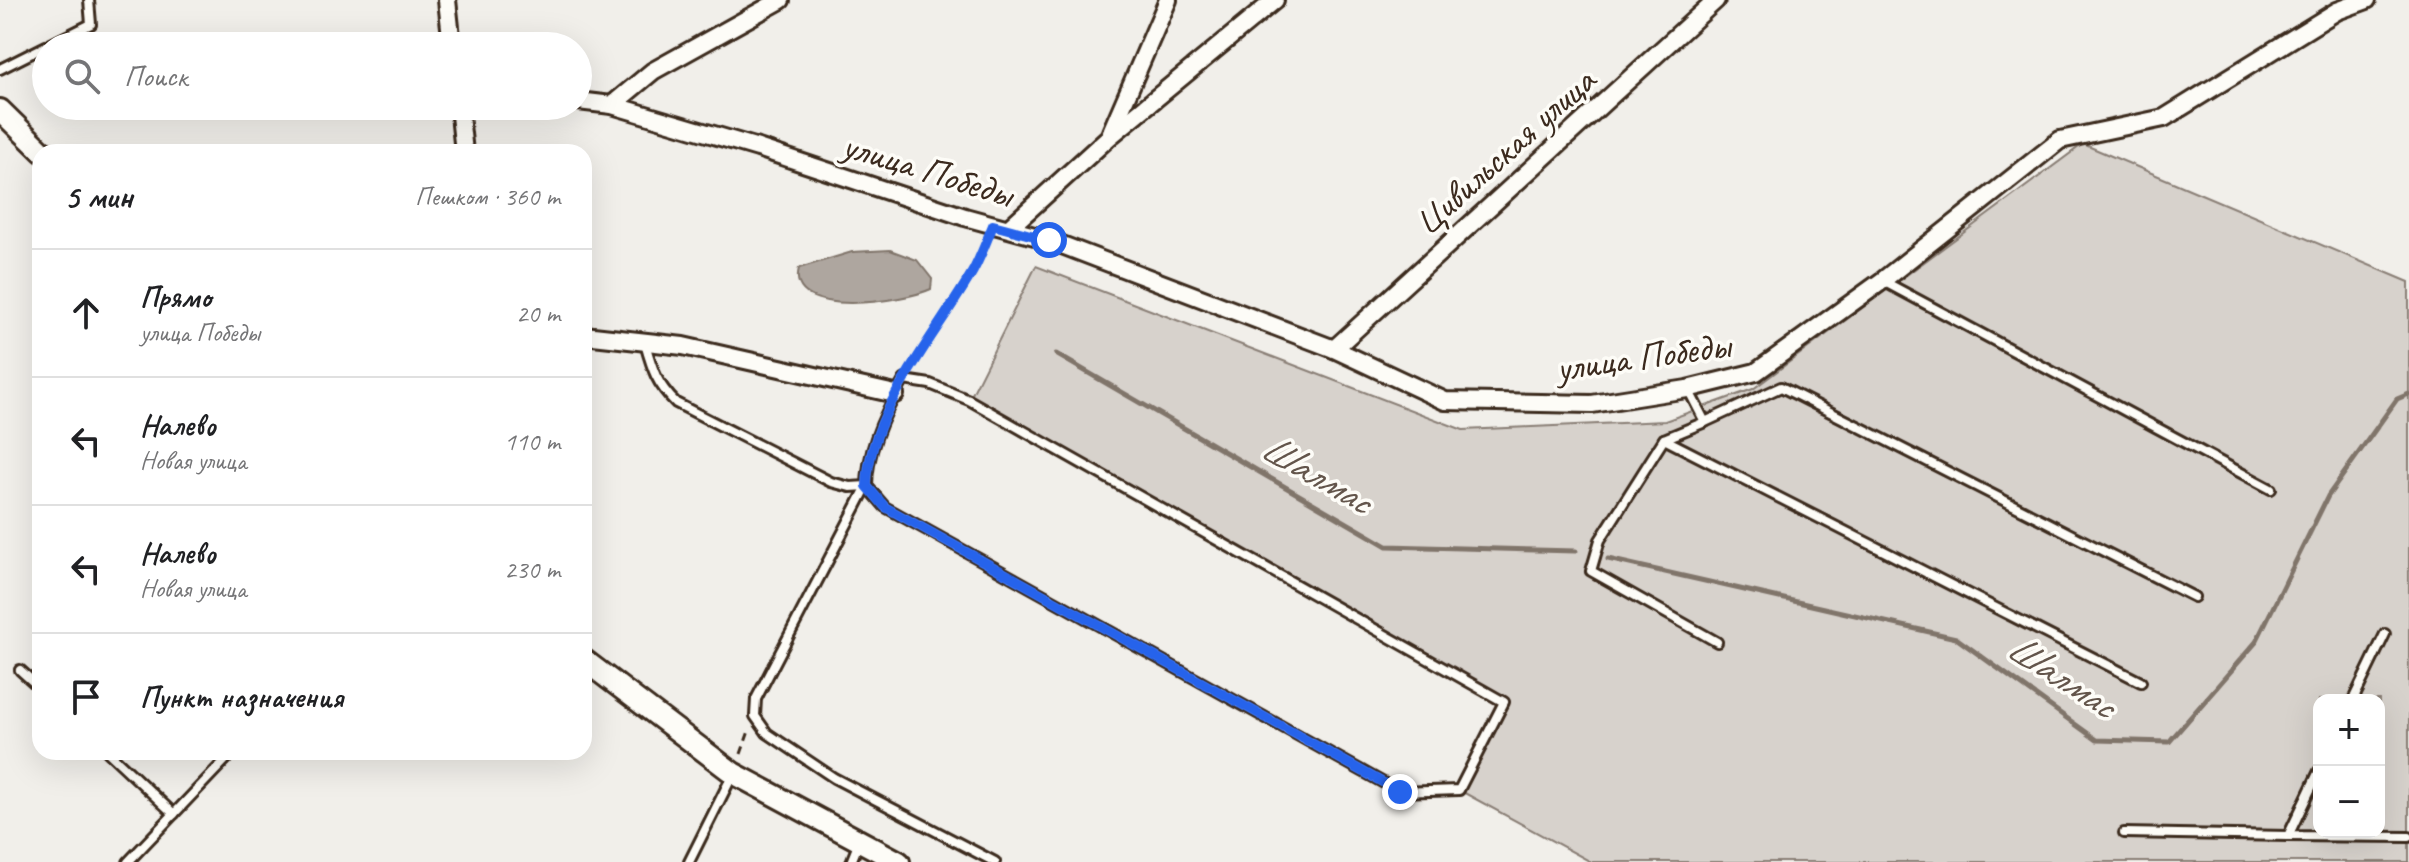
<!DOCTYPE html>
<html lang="ru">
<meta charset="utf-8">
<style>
:root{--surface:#fff;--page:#f2f2f2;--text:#202124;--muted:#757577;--line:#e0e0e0}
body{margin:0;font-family:Caveat,sans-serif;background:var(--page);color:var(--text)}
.controls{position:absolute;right:24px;bottom:24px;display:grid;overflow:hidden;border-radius:16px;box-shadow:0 8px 32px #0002}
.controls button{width:72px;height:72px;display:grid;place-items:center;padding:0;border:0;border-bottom:2px solid var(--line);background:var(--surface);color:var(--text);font:40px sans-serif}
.stop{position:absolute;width:24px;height:24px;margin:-18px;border:6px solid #2563eb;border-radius:50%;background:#fff}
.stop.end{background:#2563eb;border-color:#fff;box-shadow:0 2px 8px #0008}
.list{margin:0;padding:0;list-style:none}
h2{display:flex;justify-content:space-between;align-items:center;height:104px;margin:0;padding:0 32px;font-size:34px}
h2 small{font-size:26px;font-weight:400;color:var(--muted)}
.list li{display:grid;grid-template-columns:52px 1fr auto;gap:24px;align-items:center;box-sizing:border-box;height:128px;padding:0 32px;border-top:2px solid var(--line)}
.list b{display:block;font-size:30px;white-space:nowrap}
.list p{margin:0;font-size:26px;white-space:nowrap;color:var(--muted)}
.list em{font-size:26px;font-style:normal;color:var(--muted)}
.icon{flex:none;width:44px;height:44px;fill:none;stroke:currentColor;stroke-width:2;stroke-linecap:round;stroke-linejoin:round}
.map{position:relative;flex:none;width:2409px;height:862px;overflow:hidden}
.search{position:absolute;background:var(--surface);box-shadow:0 8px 32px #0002;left:32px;top:32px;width:560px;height:88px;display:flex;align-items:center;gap:20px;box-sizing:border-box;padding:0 28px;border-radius:44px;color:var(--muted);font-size:30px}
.panel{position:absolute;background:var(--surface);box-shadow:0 8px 32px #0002;left:32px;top:144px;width:560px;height:616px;border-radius:24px}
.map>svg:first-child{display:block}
.green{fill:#d7d2cc;stroke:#897e75;stroke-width:2;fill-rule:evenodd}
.water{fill:#aea69f;stroke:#80746b;stroke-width:2}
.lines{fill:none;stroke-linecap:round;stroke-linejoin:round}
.stream{stroke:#80746b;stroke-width:5}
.service-casing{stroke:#3b2a1e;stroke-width:14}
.minor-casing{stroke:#3b2a1e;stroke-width:22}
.tertiary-casing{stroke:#3b2a1e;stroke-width:26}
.path{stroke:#3b2a1e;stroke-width:3;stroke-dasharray:8 6;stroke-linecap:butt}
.service{stroke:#fdfcf7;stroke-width:8}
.minor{stroke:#fdfcf7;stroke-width:16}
.tertiary{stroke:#fdfcf7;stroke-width:20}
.route{stroke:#2563eb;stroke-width:10}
.labels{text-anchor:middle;stroke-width:7;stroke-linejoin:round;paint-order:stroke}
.street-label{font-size:38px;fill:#3b2a1e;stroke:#fdfcf7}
.water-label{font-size:40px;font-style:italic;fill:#63554b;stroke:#fdfcf7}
</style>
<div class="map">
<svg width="2409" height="862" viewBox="0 0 2409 862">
<rect width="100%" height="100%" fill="#f1efea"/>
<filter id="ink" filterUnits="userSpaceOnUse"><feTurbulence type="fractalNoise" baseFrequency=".0125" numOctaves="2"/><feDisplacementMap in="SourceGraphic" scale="16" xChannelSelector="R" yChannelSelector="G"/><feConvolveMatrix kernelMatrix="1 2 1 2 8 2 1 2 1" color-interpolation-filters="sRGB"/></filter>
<g filter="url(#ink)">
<path class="green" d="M2083,144L2409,282V862H1591L1459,790L1504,702L969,400L1036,266L1463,430L1665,421L1753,389ZM2319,700H2379V832H2319Z"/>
<path class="water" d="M890,250L917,260L932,279L931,289C906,301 785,321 799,268L852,252Z"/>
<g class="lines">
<g class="stream">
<path d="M1056,354L1387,546L1576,551"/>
<path d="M1608,559L1956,638L2097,740L2169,742L2256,642L2328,496L2397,399L2409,394"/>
</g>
<g class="service-casing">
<g id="service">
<path d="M47,46L91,24L89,0"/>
<path d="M0,69L46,46"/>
<path d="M1883,281L2271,489"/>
<path d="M644,340C652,368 655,382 676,403L831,482L850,487L867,486"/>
<path d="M904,380L930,384L969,400L1504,702L1459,790L1400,792L885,507L867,486C867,450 886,410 904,380Z"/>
<path d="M1688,389L1705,422L1664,439L1600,540L1591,571L1717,642"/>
<path d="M1705,422L1781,387L2194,597"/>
<path d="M1664,439L2141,682"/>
<path d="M867,486L756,699L755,716L767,733L834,778L995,862"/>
<path d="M20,670L40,688"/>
<path d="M2353,700L2385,634"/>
<path d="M108,752L174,814"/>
<path d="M2319,771L2288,836L2409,837"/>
<path d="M2124,833L2288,836"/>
<path d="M128,862L233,752"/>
<path d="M689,862L733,774"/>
<path d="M851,862L859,842"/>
</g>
</g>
<g class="minor-casing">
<g id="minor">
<path d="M447,0L452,46"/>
<path d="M578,101L612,105L758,148L965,217L1049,240L1334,349L1445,401L1592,404L1687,389L1756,372L1882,281L2060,140L2164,118L2337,11L2367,0"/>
<path d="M612,105L653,71L781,0"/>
<path d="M459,106L464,152"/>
<path d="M1111,132L1168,0"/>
<path d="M1009,228L1109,137L1275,0"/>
<path d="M584,335L683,346L895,394"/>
<path d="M1334,349L1716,0"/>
</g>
</g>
<g class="tertiary-casing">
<g id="tertiary">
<path d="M0,110L43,152"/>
<path d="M584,660L733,773L899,862"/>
</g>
</g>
<g class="path">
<path d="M912,367L975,269L987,239"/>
<path d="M741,754L749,731"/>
</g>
<use href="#service" class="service"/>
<use href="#minor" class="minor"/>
<use href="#tertiary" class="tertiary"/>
</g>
</g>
<g class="lines" filter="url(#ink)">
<path class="route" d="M1049,240L993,225C987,240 981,256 973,271C938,333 868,412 867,486L885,507L1400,792"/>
</g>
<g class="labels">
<g class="street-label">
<text transform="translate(1504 151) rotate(-42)" y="13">Цивильская улица</text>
<text transform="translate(928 169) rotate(17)" y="13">улица Победы</text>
<text transform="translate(1643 356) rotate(-8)" y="13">улица Победы</text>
</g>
<g class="water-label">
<text transform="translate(1317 473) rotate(30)" y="14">Шалмас</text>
<text transform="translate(2062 675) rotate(33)" y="14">Шалмас</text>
</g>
</g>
</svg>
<div class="controls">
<button>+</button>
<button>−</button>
</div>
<div class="stop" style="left:1049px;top:240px"></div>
<div class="stop end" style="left:1400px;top:792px"></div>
<div class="search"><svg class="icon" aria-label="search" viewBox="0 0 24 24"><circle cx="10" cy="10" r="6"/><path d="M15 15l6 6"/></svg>Поиск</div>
<section class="panel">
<h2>5 мин<small>Пешком · 360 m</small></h2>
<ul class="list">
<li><svg class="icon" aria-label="ahead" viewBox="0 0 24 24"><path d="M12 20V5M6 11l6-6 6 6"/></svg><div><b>Прямо</b><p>улица Победы</p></div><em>20 m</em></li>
<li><svg class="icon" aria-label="left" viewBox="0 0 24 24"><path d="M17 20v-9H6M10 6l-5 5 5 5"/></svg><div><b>Налево</b><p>Новая улица</p></div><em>110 m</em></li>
<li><svg class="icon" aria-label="left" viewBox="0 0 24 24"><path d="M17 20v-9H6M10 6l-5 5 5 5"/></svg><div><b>Налево</b><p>Новая улица</p></div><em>230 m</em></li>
<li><svg class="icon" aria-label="arrive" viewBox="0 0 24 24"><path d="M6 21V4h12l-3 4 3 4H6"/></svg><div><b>Пункт назначения</b></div></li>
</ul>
</section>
</div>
